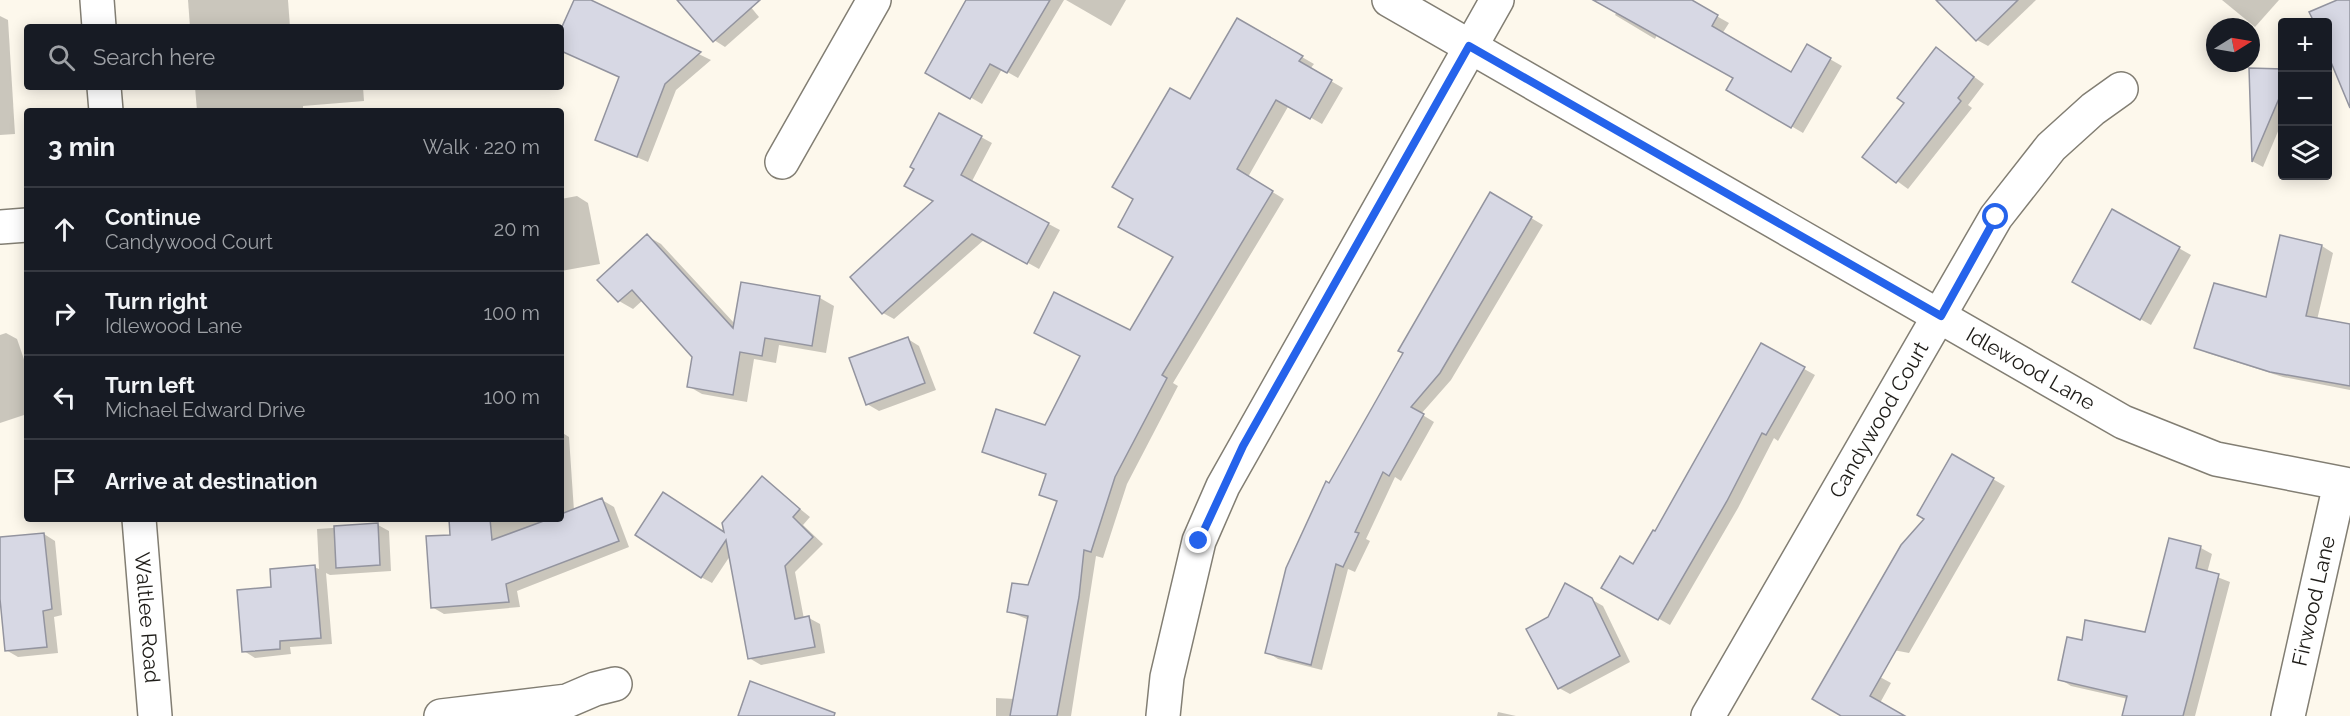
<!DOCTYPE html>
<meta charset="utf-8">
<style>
:root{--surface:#171b24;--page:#20242c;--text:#f1f3f6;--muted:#9ea1a6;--line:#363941}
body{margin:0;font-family:Raleway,sans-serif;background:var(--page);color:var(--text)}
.controls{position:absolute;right:18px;top:18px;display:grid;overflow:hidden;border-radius:6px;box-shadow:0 3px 15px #0003}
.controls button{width:54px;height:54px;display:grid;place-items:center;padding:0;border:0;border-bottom:2px solid var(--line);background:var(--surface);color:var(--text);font:30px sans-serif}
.compass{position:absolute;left:2206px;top:18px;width:54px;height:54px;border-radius:50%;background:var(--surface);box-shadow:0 3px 15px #0003;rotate:79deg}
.stop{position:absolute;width:18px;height:18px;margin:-14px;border:4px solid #2563eb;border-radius:50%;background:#fff}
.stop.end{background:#2563eb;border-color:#fff;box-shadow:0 2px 6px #0008}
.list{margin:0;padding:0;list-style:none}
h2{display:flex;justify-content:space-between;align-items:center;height:78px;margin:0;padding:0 24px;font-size:26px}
h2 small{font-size:20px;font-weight:400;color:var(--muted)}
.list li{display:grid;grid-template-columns:39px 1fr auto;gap:18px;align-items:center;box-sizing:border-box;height:84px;padding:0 24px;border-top:2px solid var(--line)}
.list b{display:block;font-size:22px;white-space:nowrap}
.list p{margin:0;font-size:20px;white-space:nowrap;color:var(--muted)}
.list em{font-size:20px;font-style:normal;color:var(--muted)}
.icon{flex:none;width:33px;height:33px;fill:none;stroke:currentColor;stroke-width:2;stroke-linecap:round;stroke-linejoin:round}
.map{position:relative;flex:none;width:2350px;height:716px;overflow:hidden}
.search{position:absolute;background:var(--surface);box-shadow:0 3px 15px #0003;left:24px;top:24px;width:540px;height:66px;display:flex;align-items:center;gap:15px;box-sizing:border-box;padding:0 21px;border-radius:6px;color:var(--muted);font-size:22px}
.panel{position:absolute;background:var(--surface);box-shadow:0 3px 15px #0003;left:24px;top:108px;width:540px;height:414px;border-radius:6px}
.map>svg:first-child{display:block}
.shadow{fill:#0003}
.building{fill:#d7d8e4;stroke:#93949f;stroke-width:1.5}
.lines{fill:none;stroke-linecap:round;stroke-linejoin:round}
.minor-casing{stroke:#827e73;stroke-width:36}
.minor{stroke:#fff;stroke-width:33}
.route{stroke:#2563eb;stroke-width:8}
.labels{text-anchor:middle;stroke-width:5;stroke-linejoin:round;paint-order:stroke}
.street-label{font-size:21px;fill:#1e1c18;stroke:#fff}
</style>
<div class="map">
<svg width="2350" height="716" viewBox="0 0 2350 716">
<rect width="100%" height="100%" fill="#fdf8ec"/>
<g class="shadow">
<path d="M188,0H288L290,27H190Z"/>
<path d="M576,0H587L711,60L676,90L648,162L597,140L620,77L561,50V33Z"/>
<path d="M679,0H745L759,17L725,47L714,40Z"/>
<path d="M982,0H1064L1018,78L1002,69L982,104L927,72Z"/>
<path d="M1066,0H1126L1111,26Z"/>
<path d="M1624,0H1688L1729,23L1722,34L1791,74L1807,46L1842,66L1803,133L1728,89L1734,78L1657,35L1655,39L1615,15Z"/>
<path d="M1949,0H2036L1988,46L1977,40Z"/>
<path d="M2222,0H2279L2255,27Z"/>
<path d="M0,16L8,20L15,134L0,135Z"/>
<path d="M1238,20L1314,64L1310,69L1343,88L1322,124L1289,105L1248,177L1284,199L1173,383L1178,386L1127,484L1103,558L1096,556L1071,716H996V698L1015,699L1029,620L1008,611L1029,587L1058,503L1041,494L1047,475L984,451L1046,427L1130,332L1175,257L1195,104Z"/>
<path d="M1936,49L1984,84L1968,105L1972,108L1908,189L1864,157L1906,103Z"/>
<path d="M2282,70V122L2263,167L2252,161L2253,100Z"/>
<path d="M195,87H363L364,101L303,106V111H197Z"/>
<path d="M981,137L992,143L971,183L1060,230L1039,269L985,239L894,319L883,313L935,201Z"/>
<path d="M1491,194L1543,225L1451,380L1421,414L1434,422L1401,481L1395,477L1366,539L1370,541L1355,572L1348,569L1322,670L1278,659L1267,652L1330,485Z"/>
<path d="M577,196L588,203L600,264L561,271V199Z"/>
<path d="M2113,211L2191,255L2151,325L2074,282Z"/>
<path d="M647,236L661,244L735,324L742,284L820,298L834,306L826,353L779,345L776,363L754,359L747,402L702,394L688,386L694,356L643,300L633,309L619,301Z"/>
<path d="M2322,246L2333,253L2317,320L2350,326V390L2283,377L2207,353L2196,347L2267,299Z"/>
<path d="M6,333L17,339L27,368V414L0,423V335Z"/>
<path d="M908,339L919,346L936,390L879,411L867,404Z"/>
<path d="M1761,345L1815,375L1778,441L1774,438L1738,508L1670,625L1603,587L1634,566L1656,533Z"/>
<path d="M561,432L569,437L574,511L602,500L614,507L629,547L517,591L520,607L444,614L432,607L451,536L450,519H561Z"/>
<path d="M1953,456L2005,486L1909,653L1862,644L1926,519Z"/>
<path d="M762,478L810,517L803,525L823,544L795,572L804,619L809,618L820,624L825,653L761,665L749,658L730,556L712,583L701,577Z"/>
<path d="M378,525L389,531L391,571L330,575L326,573L332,644L290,647L291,654L255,658L244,651L273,589L314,567L319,569L317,529Z"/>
<path d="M44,534L55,541L62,615L54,617L58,653L18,657L6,650L0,586V539Z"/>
<path d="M2170,540L2201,548L2212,554L2207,573L2230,582L2195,716H2124L2128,699L2071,686L2060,679L2146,634Z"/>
<path d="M1566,585L1603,606L1630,662L1570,694L1559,688L1549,618Z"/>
<path d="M1880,677L1891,683L1880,703L1902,716H1844Z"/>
<path d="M1498,712L1516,716H1497Z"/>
</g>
<g class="building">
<path d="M574,0H591L701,52L665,84L637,157L595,140L619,77L561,51V29Z"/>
<path d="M677,0H760L713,42Z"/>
<path d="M966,0H1050L1007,73L990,64L970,99L925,73Z"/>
<path d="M1593,0H1692L1718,15L1712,26L1791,72L1807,44L1831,58L1791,128L1726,90L1733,78Z"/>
<path d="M1936,0H2018L1976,41Z"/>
<path d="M2337,0H2350V108L2328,55V22H2314L2309,12Z"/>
<path d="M1237,18L1303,56L1299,61L1332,80L1310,119L1276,100L1237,169L1273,191L1162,375L1167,378L1115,477L1091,552L1084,550L1079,597L1057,716H1010L1028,616L1007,612L1012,583L1028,585L1057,501L1039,495L1046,474L982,452L996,409L1045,425L1080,356L1034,333L1054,292L1130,330L1173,257L1118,227L1133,199L1112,187L1170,88L1190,99Z"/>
<path d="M1936,47L1974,77L1958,98L1961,101L1896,183L1862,157L1904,103L1897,98Z"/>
<path d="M2249,68L2283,69V89L2252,162Z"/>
<path d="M939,113L982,136L961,175L1049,223L1027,264L972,234L882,314L850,277L933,201L904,186L914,169L910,167Z"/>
<path d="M1490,192L1532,217L1440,373L1411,407L1424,414L1389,476L1383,472L1355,532L1359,533L1343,567L1336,564L1311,665L1265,653L1286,568L1326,481L1329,483L1373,406L1403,353L1398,351Z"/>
<path d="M2112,209L2180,247L2140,320L2072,282Z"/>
<path d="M647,234L733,328L741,282L820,296L812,346L765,338L762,356L740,352L733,395L687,387L692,357L632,290L618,302L597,280Z"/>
<path d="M2280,235L2322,245L2306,316L2350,324V386L2270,372L2194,348L2214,283L2266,297Z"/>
<path d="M908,337L925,383L866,405L849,358Z"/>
<path d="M1761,343L1805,367L1766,435L1762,433L1727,501L1658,620L1601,588L1620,556L1633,564L1653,530L1655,531Z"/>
<path d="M1952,454L1994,478L1870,696L1905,716H1841L1812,699L1901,545L1924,519L1917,515Z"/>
<path d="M762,476L800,509L793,517L813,537L785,566L795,619L809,616L815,647L748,659L726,540L701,578L635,535L663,492L724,532L722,523Z"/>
<path d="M602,498L619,541L506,584L509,602L431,608L426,536L450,535L449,519H490L492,540L549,519H561V514Z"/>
<path d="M378,523L380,565L336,568L334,526Z"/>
<path d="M44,533L52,609L43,611L47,647L5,651L0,599V537Z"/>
<path d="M2169,538L2201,546L2196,568L2219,574L2193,678L2183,716H2122L2127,696L2058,680L2067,637L2082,640L2085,620L2145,632Z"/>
<path d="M315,565L321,638L280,641V649L242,652L237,590L271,587L270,569Z"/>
<path d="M1565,583L1592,598L1620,656L1558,689L1526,629L1548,617Z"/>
<path d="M750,681L835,713L834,716H738Z"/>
</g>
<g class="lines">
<g class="minor-casing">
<g id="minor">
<path d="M97,0L99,27"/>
<path id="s1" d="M1389,0L2123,422L2216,459L2350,485"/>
<path d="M104,87L106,111"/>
<path d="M782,162L874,0"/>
<path d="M0,227L27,225"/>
<path id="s2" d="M139,519L155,716"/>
<path d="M441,716L567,701L595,689L615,684"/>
<path d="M1163,716L1167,677L1199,541L1223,486L1497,0"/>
<path id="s3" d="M1708,716L1996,217L2051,147L2093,109L2121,89"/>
<path id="s4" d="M2288,716L2340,484"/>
</g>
</g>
<use href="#minor" class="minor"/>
</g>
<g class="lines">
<path class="route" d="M1199,541L1243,446L1469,46L1941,316L1996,217"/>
</g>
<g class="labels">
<g class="street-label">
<text dy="7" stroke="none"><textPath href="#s1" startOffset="740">Idlewood Lane</textPath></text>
<text dy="7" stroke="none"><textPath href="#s3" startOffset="342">Candywood Court</textPath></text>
<text dy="7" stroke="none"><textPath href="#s4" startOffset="118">Firwood Lane</textPath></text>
<text dy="7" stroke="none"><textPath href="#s2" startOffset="99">Waltlee Road</textPath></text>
</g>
</g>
</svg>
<div class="controls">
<button>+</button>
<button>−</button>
<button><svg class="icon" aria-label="layers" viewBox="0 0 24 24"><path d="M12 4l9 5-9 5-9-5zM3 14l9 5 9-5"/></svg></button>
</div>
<svg class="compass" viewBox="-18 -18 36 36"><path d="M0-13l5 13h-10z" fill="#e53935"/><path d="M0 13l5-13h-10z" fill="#9ea1a6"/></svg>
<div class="stop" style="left:1996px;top:217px"></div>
<div class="stop end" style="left:1199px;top:541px"></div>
<div class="search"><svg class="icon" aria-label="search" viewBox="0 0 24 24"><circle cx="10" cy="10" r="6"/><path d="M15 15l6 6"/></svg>Search here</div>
<section class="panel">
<h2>3 min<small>Walk · 220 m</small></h2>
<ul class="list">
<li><svg class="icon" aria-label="ahead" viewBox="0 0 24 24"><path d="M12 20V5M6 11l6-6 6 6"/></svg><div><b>Continue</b><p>Candywood Court</p></div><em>20 m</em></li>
<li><svg class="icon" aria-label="right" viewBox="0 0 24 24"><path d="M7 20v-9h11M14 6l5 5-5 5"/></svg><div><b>Turn right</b><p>Idlewood Lane</p></div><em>100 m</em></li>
<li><svg class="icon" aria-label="left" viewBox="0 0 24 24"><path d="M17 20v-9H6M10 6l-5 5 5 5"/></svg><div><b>Turn left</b><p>Michael Edward Drive</p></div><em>100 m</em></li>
<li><svg class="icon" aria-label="arrive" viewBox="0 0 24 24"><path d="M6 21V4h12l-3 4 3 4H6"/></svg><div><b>Arrive at destination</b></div></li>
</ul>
</section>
</div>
